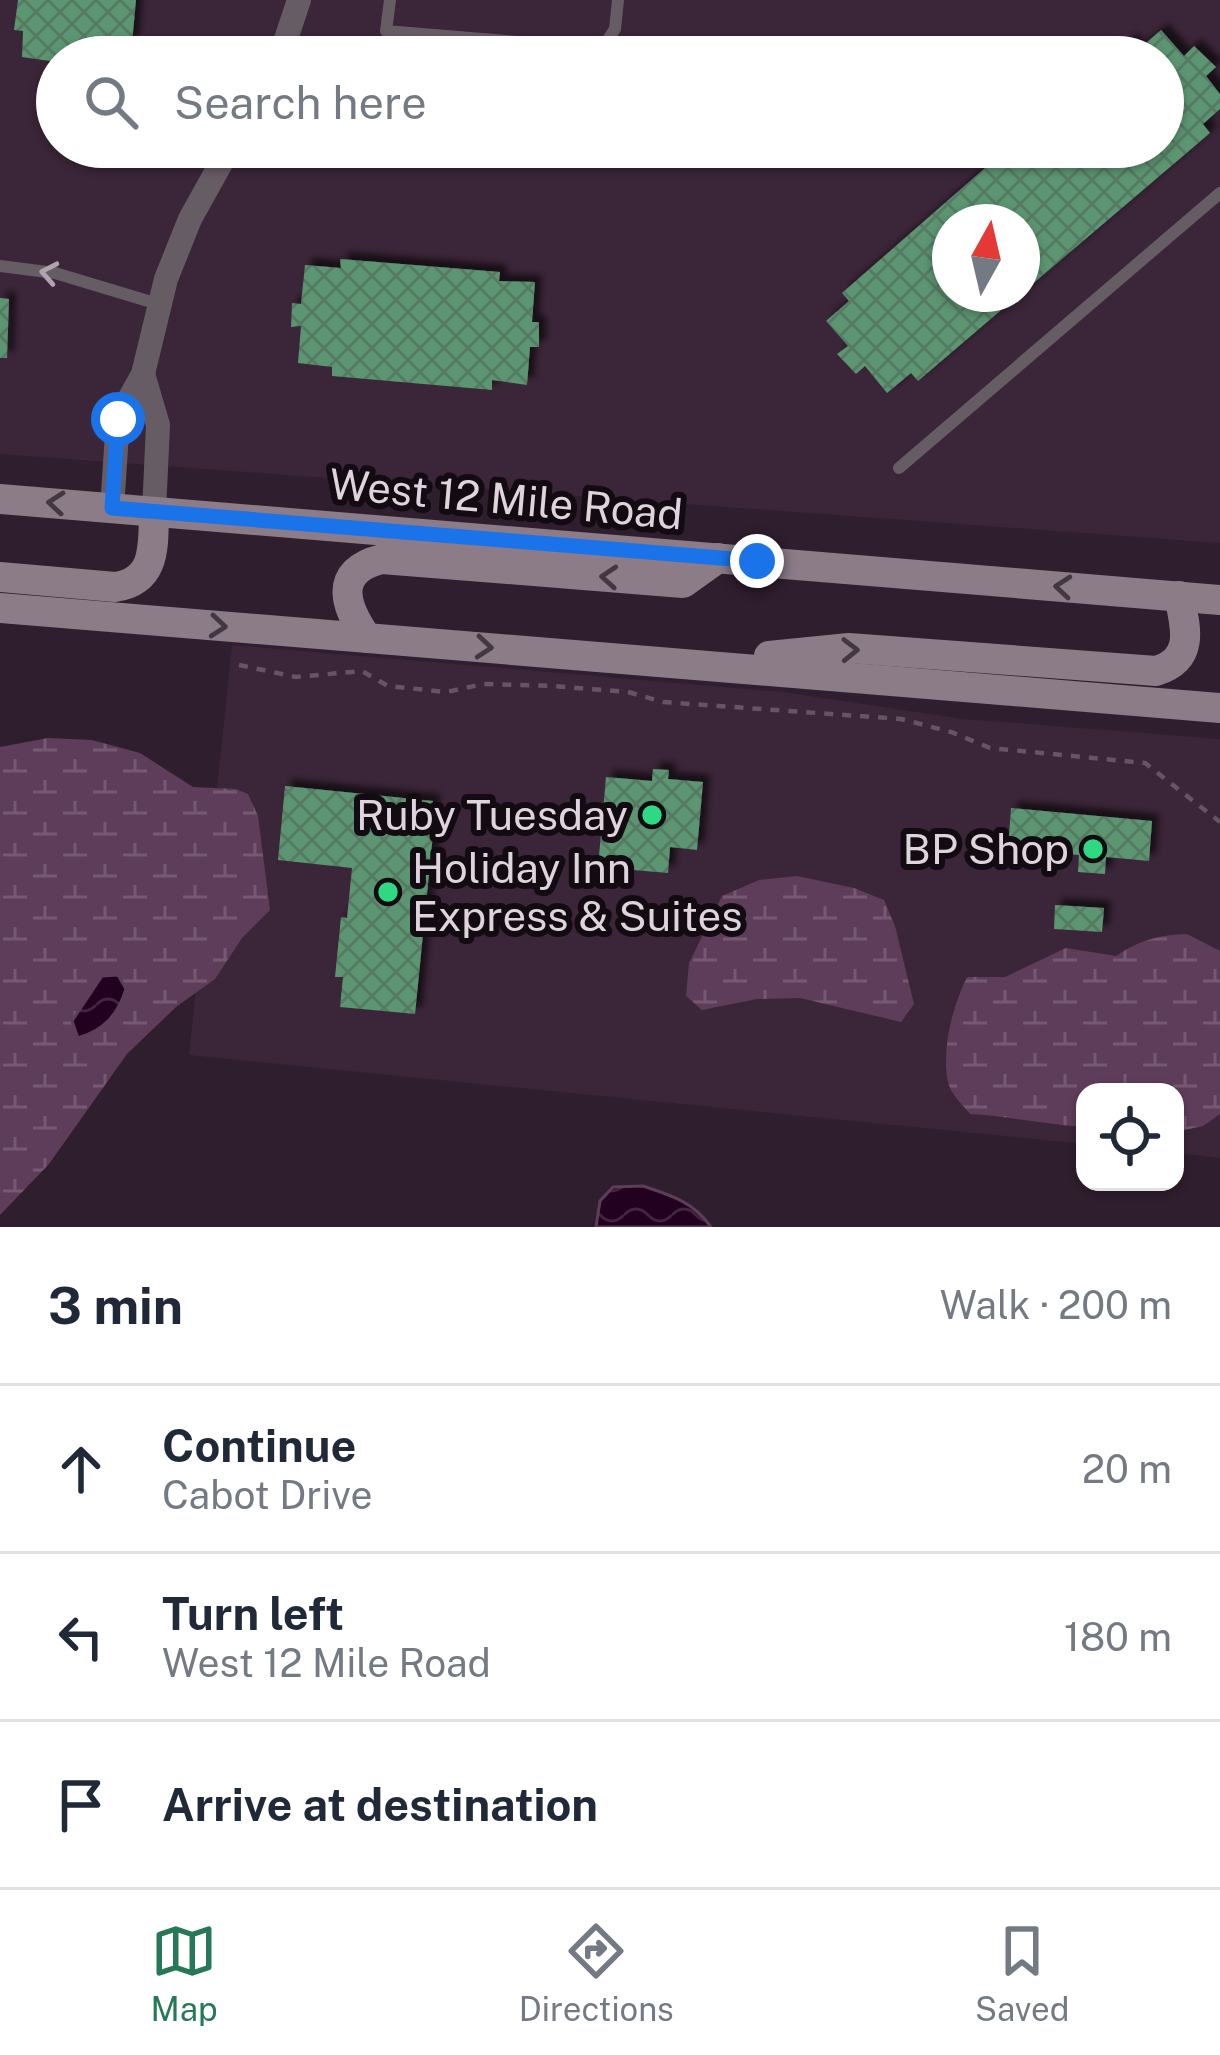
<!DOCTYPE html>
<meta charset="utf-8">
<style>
:root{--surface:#fff;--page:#f2f2f3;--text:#1f2937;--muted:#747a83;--line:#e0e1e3;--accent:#267859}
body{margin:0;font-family:"Public Sans",sans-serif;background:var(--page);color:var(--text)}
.controls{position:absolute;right:36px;bottom:36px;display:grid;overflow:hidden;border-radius:24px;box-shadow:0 3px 9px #0004}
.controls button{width:108px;height:108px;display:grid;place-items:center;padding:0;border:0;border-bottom:3px solid var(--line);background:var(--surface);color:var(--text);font:60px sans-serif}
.compass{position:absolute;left:932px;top:204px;width:108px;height:108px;border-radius:50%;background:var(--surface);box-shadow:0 3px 9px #0004;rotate:8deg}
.stop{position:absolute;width:36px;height:36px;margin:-27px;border:9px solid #1a73e8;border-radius:50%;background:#fff}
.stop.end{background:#1a73e8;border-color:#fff;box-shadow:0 3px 12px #0008}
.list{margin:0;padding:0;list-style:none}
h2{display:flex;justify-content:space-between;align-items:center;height:156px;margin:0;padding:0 48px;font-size:51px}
h2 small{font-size:39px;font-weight:400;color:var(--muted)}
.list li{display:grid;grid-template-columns:78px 1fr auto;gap:36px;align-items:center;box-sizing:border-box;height:168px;padding:0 48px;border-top:3px solid var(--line)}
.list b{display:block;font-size:45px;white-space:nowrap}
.list p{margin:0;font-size:39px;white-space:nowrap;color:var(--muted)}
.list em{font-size:39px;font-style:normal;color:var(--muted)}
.icon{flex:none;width:66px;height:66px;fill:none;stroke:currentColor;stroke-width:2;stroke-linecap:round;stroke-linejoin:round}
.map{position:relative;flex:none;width:1220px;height:1227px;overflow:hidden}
.search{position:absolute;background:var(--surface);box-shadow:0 3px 9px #0004;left:36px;right:36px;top:36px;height:132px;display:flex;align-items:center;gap:30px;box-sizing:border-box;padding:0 42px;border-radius:66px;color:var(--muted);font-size:45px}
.sheet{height:660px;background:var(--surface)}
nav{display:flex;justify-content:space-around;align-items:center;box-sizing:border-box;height:168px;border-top:3px solid var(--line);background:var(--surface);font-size:33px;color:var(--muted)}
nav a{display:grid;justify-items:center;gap:6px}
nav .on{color:var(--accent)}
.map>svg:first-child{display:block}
.built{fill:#3b2538;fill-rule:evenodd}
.wetland{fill:url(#wetland-marsh)}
.water{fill:url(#water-waves);stroke:#5b3f59;stroke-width:3}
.building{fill:url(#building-cross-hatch);filter:url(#shadow)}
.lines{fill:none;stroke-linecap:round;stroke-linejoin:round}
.path{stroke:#655563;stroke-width:4.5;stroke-dasharray:9 9;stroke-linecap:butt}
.lane{stroke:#665d64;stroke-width:12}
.street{stroke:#665d64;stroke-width:24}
.secondary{stroke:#8b7c88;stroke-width:30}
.oneway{stroke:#afa4ad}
.oneway2{stroke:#433841}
.route{stroke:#1a73e8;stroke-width:15}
.poi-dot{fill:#2fd883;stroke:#130b12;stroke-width:4.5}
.labels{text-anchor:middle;stroke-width:12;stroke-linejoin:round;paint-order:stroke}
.street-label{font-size:42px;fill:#dfd3dd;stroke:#130b12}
.poi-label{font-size:42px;fill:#dfd3dd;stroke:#130b12;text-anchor:end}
</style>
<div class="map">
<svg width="1220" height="1227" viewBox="0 0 1220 1227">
<defs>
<pattern id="wetland-marsh" width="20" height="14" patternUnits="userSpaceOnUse" patternTransform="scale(3)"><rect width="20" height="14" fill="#5e3d5a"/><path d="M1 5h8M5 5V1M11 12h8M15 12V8" fill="none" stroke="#755871"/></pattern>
<pattern id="water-waves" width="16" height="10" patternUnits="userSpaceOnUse" patternTransform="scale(3)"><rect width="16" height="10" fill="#220020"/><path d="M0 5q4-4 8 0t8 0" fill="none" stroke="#422440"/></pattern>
<pattern id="building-cross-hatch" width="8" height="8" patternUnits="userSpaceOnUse" patternTransform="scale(3)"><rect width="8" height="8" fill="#5c9571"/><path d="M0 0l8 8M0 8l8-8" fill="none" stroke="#547b63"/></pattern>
<filter id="shadow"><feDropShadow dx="7" dy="-7" stdDeviation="3" flood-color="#0009"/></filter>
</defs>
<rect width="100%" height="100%" fill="#2f1e2d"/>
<g class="built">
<path d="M0,0H1220V543L0,454ZM57,57H1163V147H57ZM950,222H1022V294H950Z"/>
<path d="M232,645L783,692L963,719L1220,739V1158L1175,1153V1092H1085V1144L189,1055Z"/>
</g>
<g class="wetland">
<path d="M48,738L92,740L140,753L193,787L236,789L248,794L258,816L270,910L242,938L215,979L176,1007L127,1054L49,1164L0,1215V747Z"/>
<path d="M797,876L854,888L884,900L895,926L914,1004L901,1022L800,998L757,999L702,1010L686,996L689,963L722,896L759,880Z"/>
<path d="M1187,934L1220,951V1114L1203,1126L1175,1132V1092H1085V1127C1046,1125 1009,1116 970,1114C962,1104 950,1093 948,1082C941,1048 953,1006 967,977H1005L1066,948L1116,956C1140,940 1159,935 1187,934Z"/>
</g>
<g class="water">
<path d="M118,975L126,989C118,1015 104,1030 78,1038L72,1021L102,976Z"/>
<path d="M643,1186C670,1195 694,1202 711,1227H596L600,1201L613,1187Z"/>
</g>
<g class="building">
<path d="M18,0H136L132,43L123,42L121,57H57V62L22,57L23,31L14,30Z"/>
<path d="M1161,30L1184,56L1194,46L1216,67L1206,76L1220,94V109L1203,124L1210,133L1022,293V222H950V294H1020L918,381L911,373L887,393L865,366L856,374L837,354L848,346L826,321L849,301L842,293L1009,147H1163V57H1111L1131,40L1138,50Z"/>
<path d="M340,259L500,272L499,281L535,282L532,322H539V347H530L527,385L492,380V390L332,376V367L298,363L301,326L291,327L292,303L301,304L305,265L341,268Z"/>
<path d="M0,298L9,299L7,358H0Z"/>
<path d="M653,769L669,770L668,779L703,782L697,850L670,847L668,873L598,867L606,777L652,781Z"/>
<path d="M285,786L433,801L432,813L435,814L415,1014L340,1007L343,977H335L341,917L347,918L352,868L278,860Z"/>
<path d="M1011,808L1152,821L1149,861L1106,857L1105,874L1078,872L1079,855L1008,849Z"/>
<path d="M1055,905L1104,908L1102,932L1054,929Z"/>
</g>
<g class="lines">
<path class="path" d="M239,665L296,677L362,671L388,686L446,692L484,684L553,686L628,692L663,702L901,719L951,732L990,748L1145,763L1220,822"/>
<g class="lane">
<path d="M390,0L386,31L602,49L615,29L618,0"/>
<path d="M0,266L55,273L158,304"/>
<path d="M899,468L1220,193"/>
</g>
<g class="street">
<path d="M280,57L299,0"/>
<path d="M143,374L158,425L154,512"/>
<path d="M112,508L118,419L143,374L166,279L190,219L230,147"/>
</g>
<g class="secondary">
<path d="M0,499L1220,600"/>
<path d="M0,577L115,587C157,581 153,545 154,512"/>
<path d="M0,608L1220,708"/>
<path d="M367,638C345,607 332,571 382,559L683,583L718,558"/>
<path d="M769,656L849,648L1156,671C1195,659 1186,628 1179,596"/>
</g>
</g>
<defs><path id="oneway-chevron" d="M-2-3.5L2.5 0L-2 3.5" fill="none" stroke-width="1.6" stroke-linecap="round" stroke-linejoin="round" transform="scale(3)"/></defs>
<use class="oneway" href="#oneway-chevron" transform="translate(49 273) rotate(-169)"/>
<g class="oneway2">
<use href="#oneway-chevron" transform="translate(56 503) rotate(-175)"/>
<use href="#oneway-chevron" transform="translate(609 577) rotate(-176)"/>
<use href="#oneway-chevron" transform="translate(1063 587) rotate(-175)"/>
<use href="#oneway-chevron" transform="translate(218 626) rotate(5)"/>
<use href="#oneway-chevron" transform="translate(484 647) rotate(5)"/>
<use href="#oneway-chevron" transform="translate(850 650) rotate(-1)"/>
</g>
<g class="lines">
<path class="route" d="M118,419L112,508L757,561"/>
</g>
<g class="poi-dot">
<circle cx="652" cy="815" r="12"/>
<circle cx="1093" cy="849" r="12"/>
<circle cx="388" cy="892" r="12"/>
</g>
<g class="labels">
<g class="street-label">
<text transform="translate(506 499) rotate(5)" y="15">West 12 Mile Road</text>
</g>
<g class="poi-label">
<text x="628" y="830">Ruby Tuesday</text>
<text x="1069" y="864">BP Shop</text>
<text x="412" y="883" text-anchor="start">Holiday Inn<tspan x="412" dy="48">Express &amp; Suites</tspan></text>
</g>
</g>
</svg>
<div class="controls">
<button><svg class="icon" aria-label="locate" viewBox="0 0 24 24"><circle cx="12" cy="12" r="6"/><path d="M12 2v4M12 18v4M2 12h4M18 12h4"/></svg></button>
</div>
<svg class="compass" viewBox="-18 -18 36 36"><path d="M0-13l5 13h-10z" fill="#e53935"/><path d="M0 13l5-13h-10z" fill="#747a83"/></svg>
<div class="stop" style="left:118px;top:419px"></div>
<div class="stop end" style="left:757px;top:561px"></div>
<div class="search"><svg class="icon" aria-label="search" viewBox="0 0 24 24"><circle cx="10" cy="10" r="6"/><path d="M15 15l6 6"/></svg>Search here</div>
</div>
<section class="sheet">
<h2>3 min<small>Walk · 200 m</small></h2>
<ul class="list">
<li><svg class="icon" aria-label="ahead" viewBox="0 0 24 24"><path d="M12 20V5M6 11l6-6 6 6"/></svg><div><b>Continue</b><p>Cabot Drive</p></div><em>20 m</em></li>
<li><svg class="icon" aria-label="left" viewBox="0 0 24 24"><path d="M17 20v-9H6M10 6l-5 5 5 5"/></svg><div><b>Turn left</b><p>West 12 Mile Road</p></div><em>180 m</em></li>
<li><svg class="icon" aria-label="arrive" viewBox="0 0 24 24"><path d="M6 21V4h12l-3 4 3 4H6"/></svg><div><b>Arrive at destination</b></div></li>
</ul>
</section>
<nav>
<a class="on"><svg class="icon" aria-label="map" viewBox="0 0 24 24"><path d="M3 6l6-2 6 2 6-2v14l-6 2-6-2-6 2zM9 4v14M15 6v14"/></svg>Map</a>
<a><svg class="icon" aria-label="directions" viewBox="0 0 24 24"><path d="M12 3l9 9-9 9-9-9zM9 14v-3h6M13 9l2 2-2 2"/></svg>Directions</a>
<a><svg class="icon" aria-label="saved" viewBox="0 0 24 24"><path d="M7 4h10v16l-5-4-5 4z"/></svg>Saved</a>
</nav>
